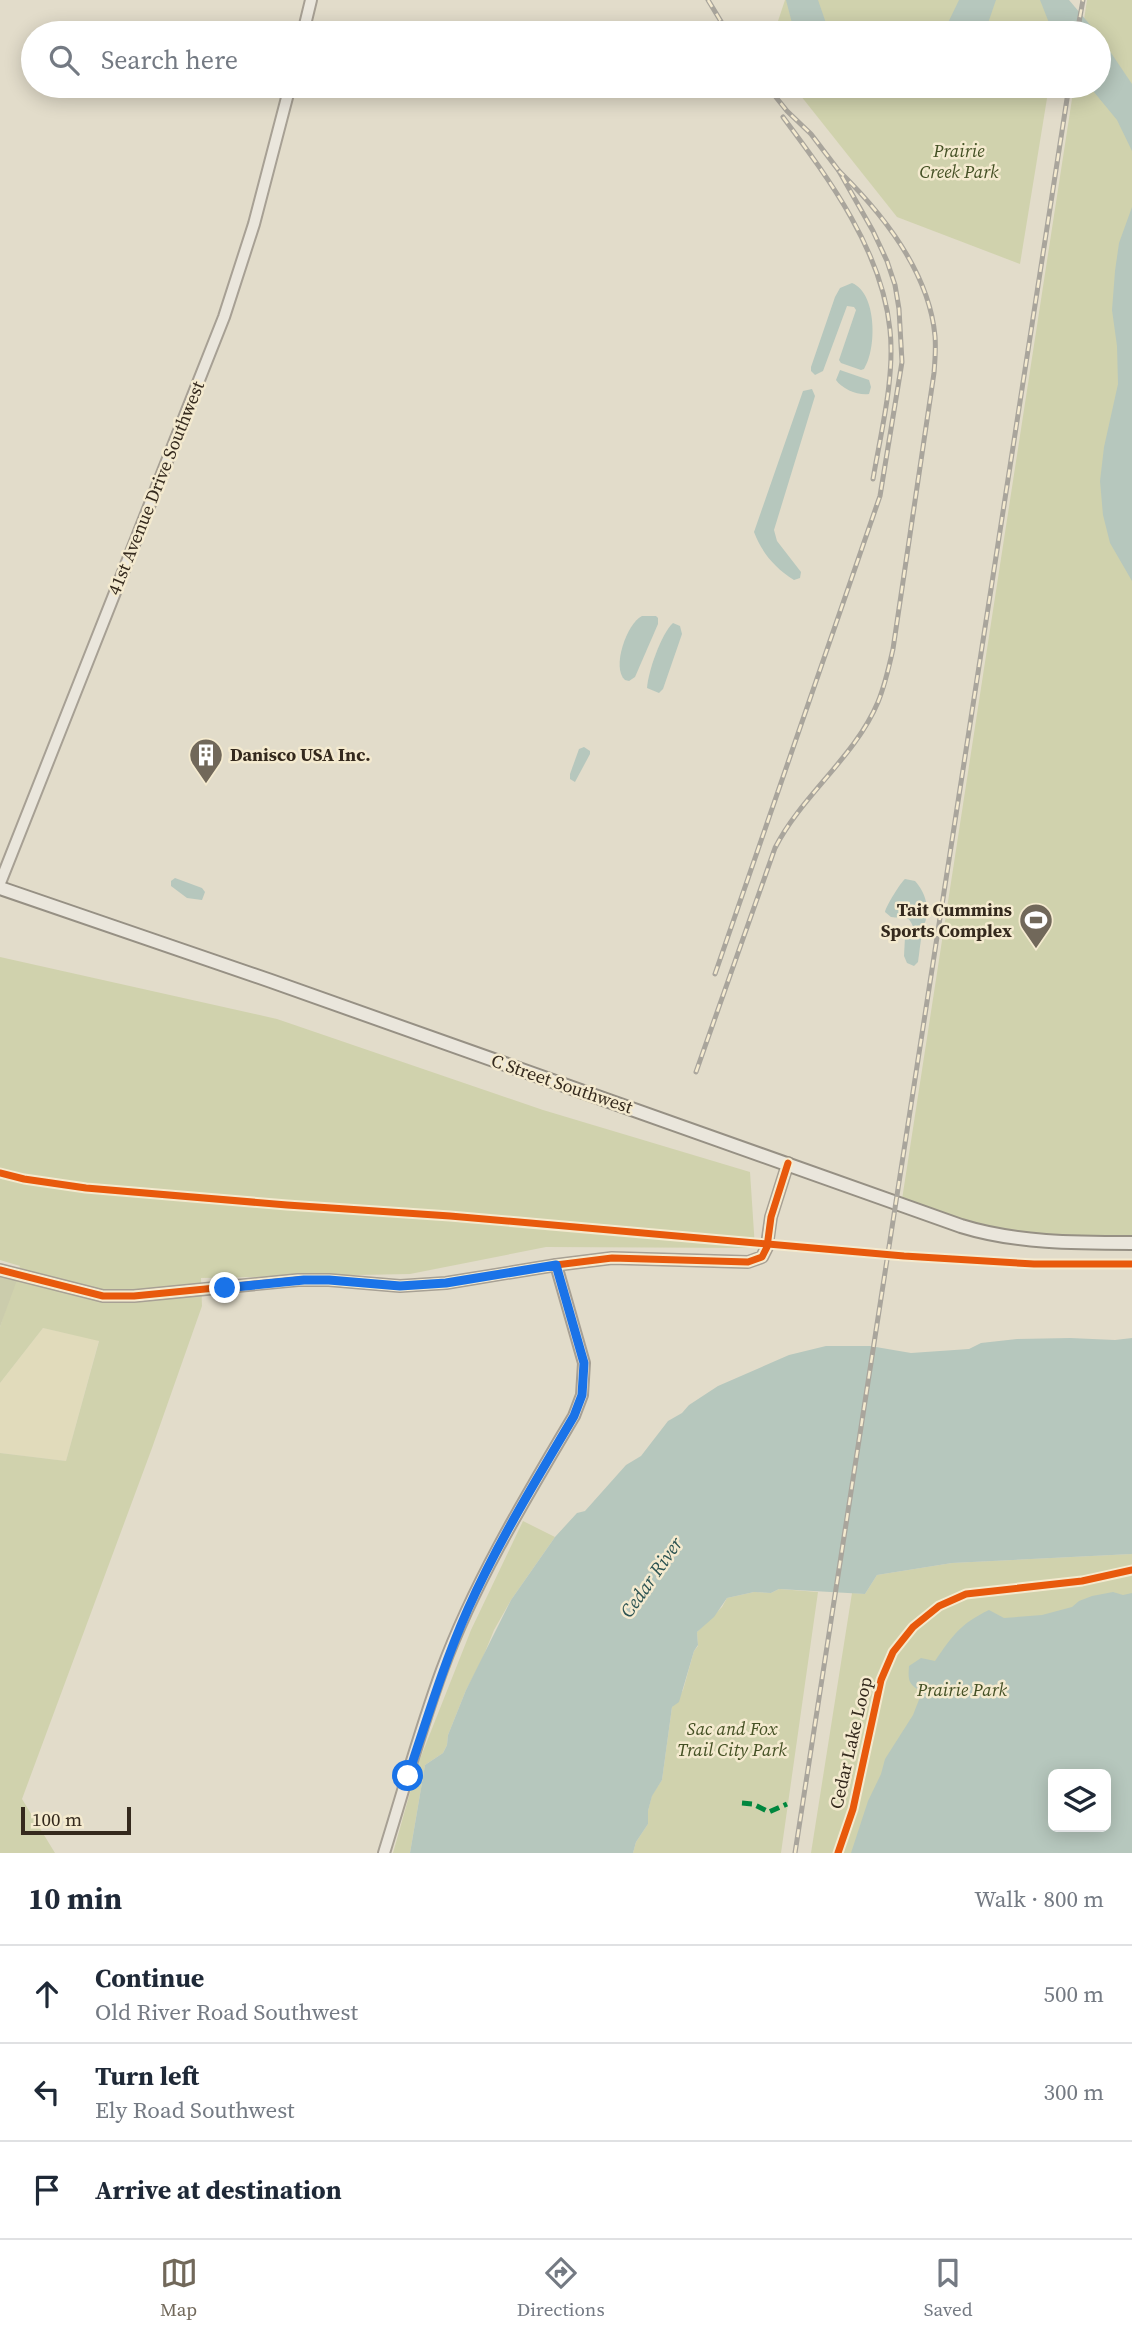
<!DOCTYPE html>
<meta charset="utf-8">
<style>
:root{--surface:#fff;--page:#f6f6f7;--text:#1f2937;--muted:#747a83;--line:#e0e1e3;--accent:#71685a}
body{margin:0;font-family:"Source Serif 4",serif;background:var(--page);color:var(--text)}
.controls{position:absolute;right:21px;bottom:21px;display:grid;overflow:hidden;border-radius:10px;box-shadow:0 4px 18px #0003}
.controls button{width:63px;height:63px;display:grid;place-items:center;padding:0;border:0;border-bottom:2px solid var(--line);background:var(--surface);color:var(--text);font:35px sans-serif}
.scale{position:absolute;left:21px;bottom:18px;width:110px;box-sizing:border-box;padding-left:7px;border:4px solid #34291d;border-top:0;font-size:19px;line-height:24px;white-space:nowrap;color:#34291d;-webkit-text-stroke:5px #f4eacf;paint-order:stroke}
.stop{position:absolute;width:21px;height:21px;margin:-16px;border:5px solid #1a73e8;border-radius:50%;background:#fff}
.stop.end{background:#1a73e8;border-color:#fff;box-shadow:0 2px 7px #0008}
.list{margin:0;padding:0;list-style:none}
h2{display:flex;justify-content:space-between;align-items:center;height:91px;margin:0;padding:0 28px;font-size:30px}
h2 small{font-size:23px;font-weight:400;color:var(--muted)}
.list li{display:grid;grid-template-columns:46px 1fr auto;gap:21px;align-items:center;box-sizing:border-box;height:98px;padding:0 28px;border-top:2px solid var(--line)}
.list b{display:block;font-size:26px;white-space:nowrap}
.list p{margin:0;font-size:23px;white-space:nowrap;color:var(--muted)}
.list em{font-size:23px;font-style:normal;color:var(--muted)}
.icon{flex:none;width:38px;height:38px;fill:none;stroke:currentColor;stroke-width:2;stroke-linecap:round;stroke-linejoin:round}
.map{position:relative;flex:none;width:1132px;height:1853px;overflow:hidden}
.search{position:absolute;background:var(--surface);box-shadow:0 4px 18px #0003;left:21px;right:21px;top:21px;height:77px;display:flex;align-items:center;gap:18px;box-sizing:border-box;padding:0 24px;border-radius:38px;color:var(--muted);font-size:26px}
.sheet{height:385px;background:var(--surface)}
nav{display:flex;justify-content:space-around;align-items:center;box-sizing:border-box;height:98px;border-top:2px solid var(--line);background:var(--surface);font-size:19px;color:var(--muted)}
nav a{display:grid;justify-items:center;gap:4px}
nav .on{color:var(--accent)}
.map>svg:first-child{display:block}
.farmland{fill:#e1dbbb}
.green{fill:#d0d2ad;fill-rule:evenodd}
.cemetery{fill:#cbccac}
.water{fill:#b6c7bd;fill-rule:evenodd}
.lines{fill:none;stroke-linecap:round;stroke-linejoin:round}
.tertiary-casing{stroke:#a7a094;stroke-width:14}
.secondary-casing{stroke:#969084;stroke-width:16}
.tertiary{stroke:#eae6dc;stroke-width:10}
.secondary{stroke:#eae6dc;stroke-width:12}
.rail-casing{stroke:#a9a59c;stroke-width:5}
.rail{stroke:#f4eacf;stroke-width:2.5;stroke-dasharray:8;stroke-linecap:butt}
.quiet{stroke:#00873e;stroke-width:5;stroke-dasharray:10 5;stroke-linecap:butt}
.cycleway-casing{stroke:#f4eacf;stroke-width:11}
.cycleway{stroke:#e8590c;stroke-width:7}
.route{stroke:#1a73e8;stroke-width:9}
.labels{text-anchor:middle;stroke-width:5;stroke-linejoin:round;paint-order:stroke}
.park-label{font-size:18px;font-style:italic;fill:#445024;stroke:#f4eacf}
.street-label{font-size:18px;fill:#34291d;stroke:#f4eacf}
.poi-label{font-size:18px;font-weight:bold;fill:#34291d;stroke:#f4eacf;text-anchor:start}
.water-label{font-size:19px;font-style:italic;fill:#2c5352;stroke:#f4eacf}
</style>
<div class="map">
<svg width="1132" height="1853" viewBox="0 0 1132 1853">
<rect width="100%" height="100%" fill="#e2dcca"/>
<path class="farmland" d="M43,1328L99,1340L66,1461L0,1453V1383Z"/>
<g class="green">
<path d="M785,0H1062L1057,33H774Z"/>
<path d="M1087,0H1132V1243L1034,1239L901,1206L1074,86H1099V33H1082Z"/>
<path d="M793,86H1049L1020,264L897,217Z"/>
<path d="M0,957L277,1019L543,1110L750,1172L755,1248L546,1247L410,1274L201,1278L202,1306L152,1448L22,1799L55,1853H0V1453L66,1461L99,1341L43,1328L0,1383V1327L20,1266L0,1260Z"/>
<path d="M523,1521L555,1537L511,1600L494,1630L481,1662L466,1690L448,1735L447,1745L443,1753L425,1765L410,1853H393L418,1764L471,1630Z"/>
<path d="M1132,1554V1853H811L852,1593L865,1594L877,1575L952,1563ZM1053,1774H1106V1827H1053Z"/>
<path d="M779,1589L818,1592L781,1853H633L636,1842L648,1824V1811L652,1795L662,1780L672,1707L683,1690L694,1651L698,1646L697,1632L722,1607L727,1598L754,1592L771,1593Z"/>
</g>
<path class="cemetery" d="M0,1276L17,1280L0,1327Z"/>
<g class="water">
<path d="M786,0H818L827,26L834,33H798L792,23Z"/>
<path d="M959,0H996L987,26L980,33H940L945,29Z"/>
<path d="M1040,0H1069L1097,33H1053Z"/>
<path d="M1099,35L1132,84V151L1117,120L1089,86H1099Z"/>
<path d="M1132,207V581L1110,543L1103,515L1100,481L1104,447L1118,384L1117,346L1112,310L1115,271L1119,243Z"/>
<path d="M852,283C877,293 877,349 864,369L861,370L841,363L839,360L856,310L854,307L847,306L823,371L815,375L811,371V367L835,297L840,288Z"/>
<path d="M840,370L869,380L871,387L869,394C859,396 842,389 836,380Z"/>
<path d="M812,389L815,396L774,530L777,541L801,572L800,578L794,580C775,568 762,553 754,532L803,391Z"/>
<path d="M642,616H656L658,618V624L635,677L629,681L625,680C611,668 627,623 642,616Z"/>
<path d="M673,623L680,626L682,634L663,689L659,693L647,688C648,672 661,634 673,623Z"/>
<path d="M584,747L590,751V754L575,782L570,779V774L579,749Z"/>
<path d="M175,878L202,888L205,892L202,900L187,898L171,886V881Z"/>
<path d="M905,879L915,881C927,894 932,915 921,930L914,929C908,913 906,919 891,917L885,912C886,906 901,882 905,879Z"/>
<path d="M911,933L918,934L921,939L918,962L914,966L907,963L904,956L905,937Z"/>
<path d="M1070,1338L1115,1340L1132,1338V1554L952,1563L877,1575L865,1594L779,1589L771,1593L754,1592L727,1598L714,1617L697,1632L698,1645L694,1651L679,1702L672,1707L662,1780L652,1796L648,1811V1824L636,1842L633,1853H410L425,1765L443,1753L447,1745L448,1735L466,1690L511,1600L555,1537L577,1513L585,1511L626,1465L641,1456L668,1421L682,1413L689,1405L718,1386L789,1355L826,1346H870L911,1353L969,1349L981,1343L1017,1339Z"/>
<path d="M1113,1592L1123,1595L1132,1593V1853H851L868,1801L881,1774L885,1759L913,1715L922,1692C908,1684 908,1681 909,1666L921,1658L935,1661C953,1635 960,1624 989,1610L1004,1618L1042,1615L1072,1607L1079,1601L1092,1596ZM1053,1774H1106V1827H1053Z"/>
</g>
<g class="lines">
<g class="tertiary-casing">
<g id="tertiary">
<path d="M303,33L311,0"/>
<path d="M0,883L224,317L254,224L290,86"/>
<path d="M768,1238L771,1217L788,1163"/>
<path d="M0,1270L103,1296H134L298,1280H329L400,1286L446,1283L556,1265L612,1258L748,1262L762,1257L767,1247"/>
<path d="M384,1853C403,1792 420,1730 442,1670C475,1581 526,1497 574,1416L582,1395L584,1363L556,1265"/>
</g>
</g>
<g class="secondary-casing">
<path id="secondary" d="M0,888L271,981L961,1226C1016,1243 1075,1243 1132,1243"/>
</g>
<use href="#tertiary" class="tertiary"/>
<use href="#secondary" class="secondary"/>
<g class="rail-casing">
<g id="rail">
<path d="M708,0L728,33"/>
<path d="M1077,33L1083,0"/>
<path d="M783,117C829,179 882,250 890,330C895,377 881,432 873,479"/>
<path d="M715,974L880,496L902,362L899,309L895,285L887,261L873,231L839,171L811,134L787,111L767,86"/>
<path d="M696,1072L775,848C802,795 855,757 878,702C885,685 889,667 893,649L934,373C935,361 936,348 935,336C929,272 883,214 839,171"/>
<path d="M795,1853L1069,86"/>
</g>
</g>
<use href="#rail" class="rail"/>
<path class="quiet" d="M742,1803L753,1804L769,1812L787,1804"/>
<g class="cycleway-casing">
<g id="cycleway">
<path d="M0,1173L24,1179L86,1188L287,1205L450,1216L904,1256L1034,1264H1132"/>
<path d="M0,1270L103,1296H134L298,1280H329L400,1286L446,1283L556,1265L612,1258L748,1262L762,1257L767,1247L771,1217L788,1163"/>
<path d="M838,1853L853,1809L881,1680L893,1652L913,1627L939,1606L966,1594L1082,1581L1132,1570"/>
</g>
</g>
<use href="#cycleway" class="cycleway"/>
</g>
<g class="lines">
<path class="route" d="M225,1288L304,1280H329L400,1286L446,1283L556,1265L584,1363L582,1395L574,1416C537,1479 498,1542 468,1609C444,1663 427,1719 408,1776"/>
</g>
<defs>
<g id="building-pin" transform="scale(1.75)"><path d="M0 17L-7.5 6A9.5 9.5 0 1 1 7.5 6Z" fill="#71685a" stroke="#f4eacf"/><path d="M-4-6H4V6H1V3H-1V6H-4ZM-2.5-4.3h1.7v1.8h-1.7ZM.8-4.3h1.7v1.8H.8ZM-2.5-1h1.7V.8h-1.7ZM.8-1h1.7V.8H.8Z" fill="#fff"/></g>
<g id="stadium-pin" transform="scale(1.75)"><path d="M0 17L-7.5 6A9.5 9.5 0 1 1 7.5 6Z" fill="#71685a" stroke="#f4eacf"/><path d="M0-5a6.5 5 0 1 0 0 10a6.5 5 0 1 0 0-10ZM-3.5-1.8h7v3.6h-7Z" fill="#fff"/></g>
</defs>
<g fill-rule="evenodd">
<use href="#building-pin" x="206" y="755"/>
<use href="#stadium-pin" x="1036" y="920"/>
</g>
<g class="labels">
<g class="park-label">
<text x="959" y="157">Prairie<tspan x="959" dy="21">Creek Park</tspan></text>
<text x="962" y="1696">Prairie Park</text>
<text x="732" y="1735">Sac and Fox<tspan x="732" dy="21">Trail City Park</tspan></text>
</g>
<g class="street-label">
<text transform="translate(156 488) rotate(-68)" y="6">41st Avenue Drive Southwest</text>
<text transform="translate(562 1084) rotate(19)" y="6">C Street Southwest</text>
<text transform="translate(851 1743) rotate(-77)" y="6">Cedar Lake Loop</text>
</g>
<g class="poi-label">
<text x="230" y="761">Danisco USA Inc.</text>
<text x="1012" y="916" text-anchor="end">Tait Cummins<tspan x="1012" dy="21">Sports Complex</tspan></text>
</g>
<g class="water-label">
<text transform="translate(651 1577) rotate(-55)" y="7">Cedar River</text>
</g>
</g>
</svg>
<div class="controls">
<button><svg class="icon" aria-label="layers" viewBox="0 0 24 24"><path d="M12 4l9 5-9 5-9-5zM3 14l9 5 9-5"/></svg></button>
</div>
<div class="scale">100 m</div>
<div class="stop" style="left:408px;top:1776px"></div>
<div class="stop end" style="left:225px;top:1288px"></div>
<div class="search"><svg class="icon" aria-label="search" viewBox="0 0 24 24"><circle cx="10" cy="10" r="6"/><path d="M15 15l6 6"/></svg>Search here</div>
</div>
<section class="sheet">
<h2>10 min<small>Walk · 800 m</small></h2>
<ul class="list">
<li><svg class="icon" aria-label="ahead" viewBox="0 0 24 24"><path d="M12 20V5M6 11l6-6 6 6"/></svg><div><b>Continue</b><p>Old River Road Southwest</p></div><em>500 m</em></li>
<li><svg class="icon" aria-label="left" viewBox="0 0 24 24"><path d="M17 20v-9H6M10 6l-5 5 5 5"/></svg><div><b>Turn left</b><p>Ely Road Southwest</p></div><em>300 m</em></li>
<li><svg class="icon" aria-label="arrive" viewBox="0 0 24 24"><path d="M6 21V4h12l-3 4 3 4H6"/></svg><div><b>Arrive at destination</b></div></li>
</ul>
</section>
<nav>
<a class="on"><svg class="icon" aria-label="map" viewBox="0 0 24 24"><path d="M3 6l6-2 6 2 6-2v14l-6 2-6-2-6 2zM9 4v14M15 6v14"/></svg>Map</a>
<a><svg class="icon" aria-label="directions" viewBox="0 0 24 24"><path d="M12 3l9 9-9 9-9-9zM9 14v-3h6M13 9l2 2-2 2"/></svg>Directions</a>
<a><svg class="icon" aria-label="saved" viewBox="0 0 24 24"><path d="M7 4h10v16l-5-4-5 4z"/></svg>Saved</a>
</nav>
